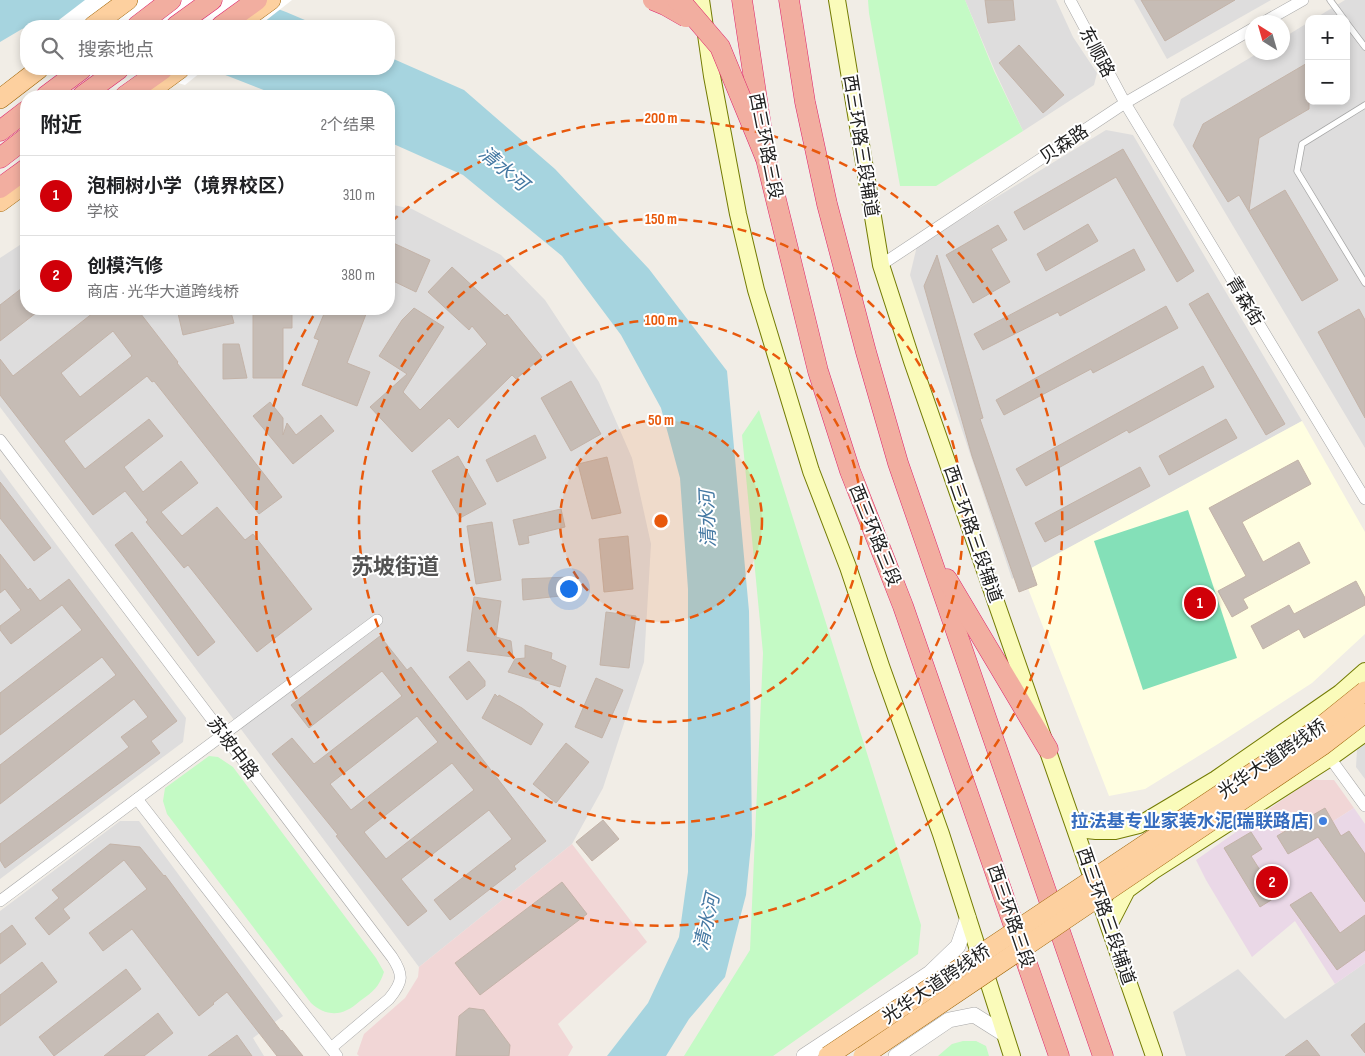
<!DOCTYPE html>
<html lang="zh">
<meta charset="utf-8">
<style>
:root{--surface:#fff;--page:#f6f6f6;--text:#202124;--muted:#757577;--line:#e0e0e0;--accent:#d00009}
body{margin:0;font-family:"Sofia Sans Condensed","Noto Sans SC",sans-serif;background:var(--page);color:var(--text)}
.controls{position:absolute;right:15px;top:15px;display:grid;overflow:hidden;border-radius:10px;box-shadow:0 2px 8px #0003}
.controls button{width:45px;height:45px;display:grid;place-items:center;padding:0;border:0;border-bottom:1px solid var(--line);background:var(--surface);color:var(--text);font:25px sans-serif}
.compass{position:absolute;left:1245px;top:15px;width:45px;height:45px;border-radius:50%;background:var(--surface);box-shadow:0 2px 8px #0003;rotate:323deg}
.you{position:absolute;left:568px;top:588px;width:18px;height:18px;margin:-12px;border:4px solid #fff;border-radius:50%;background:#1a73e8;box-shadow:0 0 0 8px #1a73e833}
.badge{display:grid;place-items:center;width:32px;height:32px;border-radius:50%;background:var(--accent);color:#fff;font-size:16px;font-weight:700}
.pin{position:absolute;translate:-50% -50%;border:2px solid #fff;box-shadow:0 1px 5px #0006}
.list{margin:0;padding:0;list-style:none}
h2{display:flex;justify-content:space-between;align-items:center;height:65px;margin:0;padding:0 20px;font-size:21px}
h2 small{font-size:16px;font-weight:400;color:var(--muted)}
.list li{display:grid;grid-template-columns:32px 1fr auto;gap:15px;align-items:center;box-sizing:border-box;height:80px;padding:0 20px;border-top:1px solid var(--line)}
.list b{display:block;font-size:19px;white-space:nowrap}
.list p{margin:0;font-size:16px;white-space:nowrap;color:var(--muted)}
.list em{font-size:16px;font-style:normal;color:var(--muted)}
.icon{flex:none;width:28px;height:28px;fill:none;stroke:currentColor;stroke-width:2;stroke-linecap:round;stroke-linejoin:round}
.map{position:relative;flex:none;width:1365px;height:1056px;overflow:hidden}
.search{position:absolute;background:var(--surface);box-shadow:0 2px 8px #0003;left:20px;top:20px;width:375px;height:55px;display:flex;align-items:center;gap:12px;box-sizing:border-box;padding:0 18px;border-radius:20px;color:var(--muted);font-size:19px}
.panel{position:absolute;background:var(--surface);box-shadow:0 2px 8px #0003;left:20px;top:90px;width:375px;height:225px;border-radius:20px}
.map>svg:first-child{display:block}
.residential{fill:#dedddd}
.commercial{fill:#f1d6d6}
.industrial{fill:#ead8e7}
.education{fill:#fffee1}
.park{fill:#c4fac5}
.pitch{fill:#84e0b8}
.water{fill:#a6d4df}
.pier{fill:#fff}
.building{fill:#c6bcb5;stroke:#c3b3a8;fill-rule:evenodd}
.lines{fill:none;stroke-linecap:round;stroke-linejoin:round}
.service-casing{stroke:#a7a7a7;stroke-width:7}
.minor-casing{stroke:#a7a7a7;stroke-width:12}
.tertiary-casing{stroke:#a7a7a7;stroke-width:16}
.secondary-casing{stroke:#737b03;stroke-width:18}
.primary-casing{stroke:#9c6100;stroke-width:20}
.trunk-casing{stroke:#de246c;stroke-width:21}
.service{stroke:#fff;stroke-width:5.5}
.minor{stroke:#fff;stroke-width:11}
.tertiary{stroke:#fff;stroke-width:15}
.secondary{stroke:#fafbba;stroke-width:16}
.primary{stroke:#fdd09f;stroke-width:19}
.trunk{stroke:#f2aea0;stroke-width:20}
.primary-bridge-casing{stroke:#9c6100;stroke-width:20;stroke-linecap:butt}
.trunk-bridge-casing{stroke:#de246c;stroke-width:21;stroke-linecap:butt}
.primary-bridge{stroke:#fdd09f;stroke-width:19}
.trunk-bridge{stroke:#f2aea0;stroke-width:20}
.ring{fill:none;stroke:#e8590c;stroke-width:2.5;stroke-dasharray:9 6}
.shop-dot{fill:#3f7fe0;stroke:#fff;stroke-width:2}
.labels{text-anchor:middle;stroke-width:4;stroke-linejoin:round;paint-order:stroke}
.street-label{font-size:18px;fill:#202020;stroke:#fff}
.shop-label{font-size:18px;font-weight:bold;fill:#366cbe;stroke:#fff;text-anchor:end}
.water-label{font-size:19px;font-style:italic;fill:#4478a2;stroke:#fff}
.district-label{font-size:22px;font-weight:bold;fill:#535353;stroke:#fff}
.centre{fill:#e8590c;stroke:#fff;stroke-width:2.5}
.ring-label{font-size:15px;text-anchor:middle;font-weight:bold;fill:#e8590c;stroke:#fff;stroke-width:4;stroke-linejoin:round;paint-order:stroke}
</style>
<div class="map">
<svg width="1365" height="1056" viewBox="0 0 1365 1056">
<rect width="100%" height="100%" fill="#f1ede6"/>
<g class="residential">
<path d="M965,0H1056L1073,37L1097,73L1094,85L1023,131L995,71Z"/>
<path d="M1134,0H1271L1167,59Z"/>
<path d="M1345,0H1365V448L1173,125L1181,99L1258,53L1282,52L1283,38L1309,22V101H1346V19H1314Z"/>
<path d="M1106,130L1133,135L1302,421L1012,579L910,275L917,246Z"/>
<path d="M389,204L412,209L501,255L545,300L599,382L632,458L651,544L644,662L603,788L572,844L419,967L0,407V258L26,241V309H389Z"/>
<path d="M0,469L186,718L183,742L0,879Z"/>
<path d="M1365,744V779L1356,767L1357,750Z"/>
<path d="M120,821H139L283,1016L253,1038L264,1056H0V911Z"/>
<path d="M1365,963V1056H1186L1173,1012L1238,969L1285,1019Z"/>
</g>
<g class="commercial">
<path d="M1311,780H1334L1354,808L1310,836L1283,835L1266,811Z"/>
<path d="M572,844L647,942L558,1024L573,1047L568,1056H359L357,1054L364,1034L405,998L418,977L419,967Z"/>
</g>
<path class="industrial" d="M1354,808L1365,824V963L1335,984L1295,921L1252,957L1206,880L1196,860L1266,811L1283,835L1310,836Z"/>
<path class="education" d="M1302,421L1365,532V634L1312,683L1218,744L1145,789L1109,796L1022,573Z"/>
<g class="park">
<path d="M868,0H965L994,71L1023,131L936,186H900L869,13Z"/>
<path d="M759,410L921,925L918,954L773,1056H684L750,950L763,653L742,435Z"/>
<path d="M209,756L218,757L233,767L376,958L384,972C379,987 373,992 360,1001C356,1004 352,1008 347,1010C334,1017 321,1012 311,1003L167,814L163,801L165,788Z"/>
<path d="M963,1041H976L986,1046L989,1056H938L952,1044Z"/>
</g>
<path class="pitch" d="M1188,510L1237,658L1143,690L1094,541Z"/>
<g class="water">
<path d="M0,0H254L286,12L319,26H92L69,18L34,26H26V28L22,29L0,42Z"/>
<path d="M389,57L464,90L555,169L649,269L727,371L749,611L752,835L746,895L736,933L725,977L689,1019L666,1056H607L648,1003L679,937L688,872V589L680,478L661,408L621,335L562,256L463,175L389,142V96H279L210,69H389Z"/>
</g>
<g class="pier">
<path d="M85,0H292L259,26H51Z"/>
<path d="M130,69H205L185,85Z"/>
</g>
<g class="building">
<path d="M985,0H1013L1015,20L988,23Z"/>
<path d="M1141,0H1235L1165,41Z"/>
<path d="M1019,45L1064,95L1043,113L999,63Z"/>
<path d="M1309,62V109L1259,138L1249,211L1285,190L1338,280L1302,301L1239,195L1228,202L1193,146L1203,124Z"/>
<path d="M1123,149L1194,271L1177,282L1116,177L1024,230L1014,212Z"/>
<path d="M1088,224L1098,241L1046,271L1037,254Z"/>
<path d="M998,225L1007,240L991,249L1010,282L973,303L946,255Z"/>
<path d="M389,241L430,260L416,292L389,279Z"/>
<path d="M1134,249L1145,270L1060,316L1058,312L983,350L974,334Z"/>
<path d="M937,255L983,418L980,419L1037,585L1019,592L972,456L924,286Z"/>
<path d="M452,267L505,316L507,314L542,357L516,379L512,375L458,428L449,418L412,452L370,407L407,374L379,356L402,320L414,308L444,327L403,392L420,410L487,344L472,326L469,330L428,292Z"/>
<path d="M26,285V309H41L0,341V305Z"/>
<path d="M1208,293L1285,424L1266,435L1189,304Z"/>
<path d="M1166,306L1178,328L1093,373L1091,369L1004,415L996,400Z"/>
<path d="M98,309H137L178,362L177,363L282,497L259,514L154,381L152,382L147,376L64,441L85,469L149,419L163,436L124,467L143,492L181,461L198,483L161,512L182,536L217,507L245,540L253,534L312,609L257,652L188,565L184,568L146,522L148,520L125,491L93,515L0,395V359L13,376ZM113,331L132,356L80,397L61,373Z"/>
<path d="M177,309H230L234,323L183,335Z"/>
<path d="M253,309H292V328H283V378H253Z"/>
<path d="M326,309H368L347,363L370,372L357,406L302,385L319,340L314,338Z"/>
<path d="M1359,309L1365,320V418L1318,332Z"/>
<path d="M223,344H239L247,378L223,379Z"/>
<path d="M1203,366L1214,387L1129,433L1127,430L1026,486L1016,469Z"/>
<path d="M571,381L601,434L571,451L541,398Z"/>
<path d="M270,402L283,418V435L287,423L296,435L321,415L334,431L293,464L253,416Z"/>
<path d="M1226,419L1237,438L1169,475L1159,456Z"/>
<path d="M535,435L546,458L497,482L486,460Z"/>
<path d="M458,456L486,504L460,518L432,471Z"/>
<path d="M607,457L621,513L592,519L578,464Z"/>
<path d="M1298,460L1311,484L1242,522L1263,562L1299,542L1310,563L1243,599L1248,608L1232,617L1218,591L1246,576L1209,508Z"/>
<path d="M1140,467L1150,486L1045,542L1035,523Z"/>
<path d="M0,482L51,548L34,561L0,518Z"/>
<path d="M561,509L565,527L528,536L529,543L519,545L513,520Z"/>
<path d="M492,522L501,580L476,584L467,526Z"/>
<path d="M132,532L215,642L198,656L115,545Z"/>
<path d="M628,536L633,589L604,592L599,539Z"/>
<path d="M0,554L28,590L30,588L40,601L69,579L177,721L151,741L160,753L5,868L0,860V844L129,747L121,737L148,717L134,699L0,804V765L116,675L102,657L0,735V693L82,630L62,605L11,644L0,630V626L21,610L5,589L0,593Z"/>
<path d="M569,577L570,595L523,600L522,579Z"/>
<path d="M1356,581L1365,598V605L1304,638L1299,629L1263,649L1251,626L1289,605L1294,614Z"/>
<path d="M474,597L501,601L496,637L511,641L513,657L467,651Z"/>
<path d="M606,612L636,616L629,668L600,665Z"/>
<path d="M380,636L407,670L411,667L546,841L514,866L516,869L450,920L434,900L512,839L489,810L401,879L427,911L408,926L336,836L338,835L272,754L292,738L314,764L402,696L382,671L309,728L291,705ZM417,716L438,742L351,810L330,784ZM452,763L474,790L386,859L364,832Z"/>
<path d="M525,645L552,653L551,659L566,666L560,687L508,672L515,659L525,658Z"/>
<path d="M469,661L485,681V686L467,700L449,677Z"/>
<path d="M596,678L623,690L602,738L575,727Z"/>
<path d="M495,694L498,697L499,695L522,708L543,724L531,745L482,718Z"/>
<path d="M566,743L589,762L556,803L533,784Z"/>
<path d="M1325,808L1341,836L1349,831L1365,854V902L1318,837L1288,854L1277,836Z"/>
<path d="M603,820L619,839L592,861L576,842Z"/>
<path d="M1251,832L1262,849L1251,856L1265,878L1275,871L1287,890L1260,907L1224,848Z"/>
<path d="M110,844L140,847L164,876L165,875L281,1031L282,1030L303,1056H277L227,992L213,1003L214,1004L199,1016L132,929L103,951L89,933L147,889L124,860L63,909L70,918L49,935L35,918L59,898L52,890Z"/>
<path d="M562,882L587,914L480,995L455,963Z"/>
<path d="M1311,892L1340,933L1365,915V950L1337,970L1290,905Z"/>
<path d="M12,925L26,944L0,964V934Z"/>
<path d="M42,962L57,982L0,1026V995Z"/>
<path d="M126,969L141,989L54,1056L39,1037Z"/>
<path d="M469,1008L484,1010L510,1045L509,1056H456L459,1016Z"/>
<path d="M158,1013L173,1033L144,1056H104Z"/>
<path d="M1365,1023V1053L1351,1035Z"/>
<path d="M237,1035L252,1056H208Z"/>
<path d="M1307,1040L1320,1056H1285Z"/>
</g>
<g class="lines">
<g class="service-casing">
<g id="service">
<path d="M1330,0L1344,19"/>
<path d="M1346,22L1365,47"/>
<path d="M1365,105L1302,144L1297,171L1365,283"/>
</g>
</g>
<g class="minor-casing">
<g id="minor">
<path d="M1070,0L1125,103L1365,499"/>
<path d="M1264,22L1303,0"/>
<path d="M881,265L1125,103L1252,29"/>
<path d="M0,440L392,957C404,975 403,982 389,999L331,1048"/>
<path d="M1330,758L1365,806"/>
<path d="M137,799L337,1056"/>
<path d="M0,901L377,620"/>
</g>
</g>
<g class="tertiary-casing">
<g id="tertiary">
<path d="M804,1056L930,973L958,946L968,917"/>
<path d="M896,1056L949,1020L974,1015L1004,1034"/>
</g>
</g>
<g class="secondary-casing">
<g id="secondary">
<path d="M701,0L712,76L738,214L756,290L811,471L848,567L881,666L941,834L1012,1056"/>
<path d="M837,0L881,265L912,361L1154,1056"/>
<path d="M1076,829L1096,831H1115L1139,825L1216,779L1340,693L1365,671"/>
<path d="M1109,925L1127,890L1153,871L1330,758L1365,733"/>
</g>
</g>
<g class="primary-casing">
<g id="primary">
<path d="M245,19L271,0"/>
<path d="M93,26L128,0"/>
<path d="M143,96L180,69"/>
<path d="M0,99L39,69"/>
<path d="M0,202L26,183"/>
</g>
</g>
<g class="trunk-casing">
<g id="trunk">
<path d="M742,0L766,159L818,371L850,471L903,606L1059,1056"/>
<path d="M789,0L805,102L827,204L866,352L898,463L1103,1056"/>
<path d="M137,26L171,0"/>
<path d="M176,26L212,0"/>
<path d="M221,26L257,0"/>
<path d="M46,96L82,69"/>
<path d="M82,96L119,69"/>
<path d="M125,96L163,69"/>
<path d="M0,131L26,111"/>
<path d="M0,158L26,138"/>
<path d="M0,188L26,169"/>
<path d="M947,579L1048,749"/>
</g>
</g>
<use href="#service" class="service"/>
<use href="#minor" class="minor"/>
<use href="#tertiary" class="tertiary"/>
<use href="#secondary" class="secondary"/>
<use href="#primary" class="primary"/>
<use href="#trunk" class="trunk"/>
<g class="primary-bridge-casing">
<g id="primary-bridge">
<path d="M828,1056L1282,753L1324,724L1365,691"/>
<path d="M863,1056L1322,746L1365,713"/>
</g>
</g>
<g class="trunk-bridge-casing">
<g id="trunk-bridge">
<path d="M653,0L665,5L686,17"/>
<path d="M677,0L684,5L720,47L766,159"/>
</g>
</g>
<use href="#primary-bridge" class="primary-bridge"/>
<use href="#trunk-bridge" class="trunk-bridge"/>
</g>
<circle cx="661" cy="521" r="101" fill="#e8590c" fill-opacity=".12"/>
<g class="ring">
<circle cx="661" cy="521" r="101"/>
<circle cx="661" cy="521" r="201"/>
<circle cx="661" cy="521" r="302"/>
<path d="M391 222A403 403 0 1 1 317 310"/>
</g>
<circle class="shop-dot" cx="1323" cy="821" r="5"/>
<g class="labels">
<g class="street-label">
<text transform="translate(1097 52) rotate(62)" y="6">东顺路</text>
<text transform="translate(1064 144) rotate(-34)" y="6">贝森路</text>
<text transform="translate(766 146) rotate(79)" y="6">西三环路三段</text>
<text transform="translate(861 146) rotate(81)" y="6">西三环路三段辅道</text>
<text transform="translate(1245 301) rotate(59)" y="6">青森街</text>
<text transform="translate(973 534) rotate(71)" y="6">西三环路三段辅道</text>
<text transform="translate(875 535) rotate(68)" y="6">西三环路三段</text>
<text transform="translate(233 748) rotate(53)" y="6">苏坡中路</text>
<text transform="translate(1272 759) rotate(-34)" y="6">光华大道跨线桥</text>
<text transform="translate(1011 916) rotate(71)" y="6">西三环路三段</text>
<text transform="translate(1106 916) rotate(71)" y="6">西三环路三段辅道</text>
<text transform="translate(936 984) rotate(-34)" y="6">光华大道跨线桥</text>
</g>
<g class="shop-label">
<text x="1313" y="827">拉法基专业家装水泥(瑞联路店)</text>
</g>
<g class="water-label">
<text transform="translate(504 168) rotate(40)" y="7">清水河</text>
<text transform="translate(707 519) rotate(-92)" y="7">清水河</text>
<text transform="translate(706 922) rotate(-77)" y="7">清水河</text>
</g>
<g class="district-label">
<text x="395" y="574">苏坡街道</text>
</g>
</g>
<circle cx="661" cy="521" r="8" class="centre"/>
<g class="ring-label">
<text x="661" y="123">200 m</text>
<text x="661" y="224">150 m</text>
<text x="661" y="325">100 m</text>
<text x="661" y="425">50 m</text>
</g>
</svg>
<div class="controls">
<button>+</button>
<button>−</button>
</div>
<svg class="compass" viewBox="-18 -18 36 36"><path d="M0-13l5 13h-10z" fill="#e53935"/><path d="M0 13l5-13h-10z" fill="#757577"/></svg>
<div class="you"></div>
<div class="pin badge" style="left:1200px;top:603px">1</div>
<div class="pin badge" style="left:1272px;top:882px">2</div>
<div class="search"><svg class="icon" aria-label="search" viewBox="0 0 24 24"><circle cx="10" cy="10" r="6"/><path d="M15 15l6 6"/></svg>搜索地点</div>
<section class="panel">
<h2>附近<small>2个结果</small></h2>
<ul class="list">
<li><span class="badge">1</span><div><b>泡桐树小学（境界校区）</b><p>学校</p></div><em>310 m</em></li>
<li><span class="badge">2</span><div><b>创模汽修</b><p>商店 · 光华大道跨线桥</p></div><em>380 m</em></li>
</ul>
</section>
</div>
